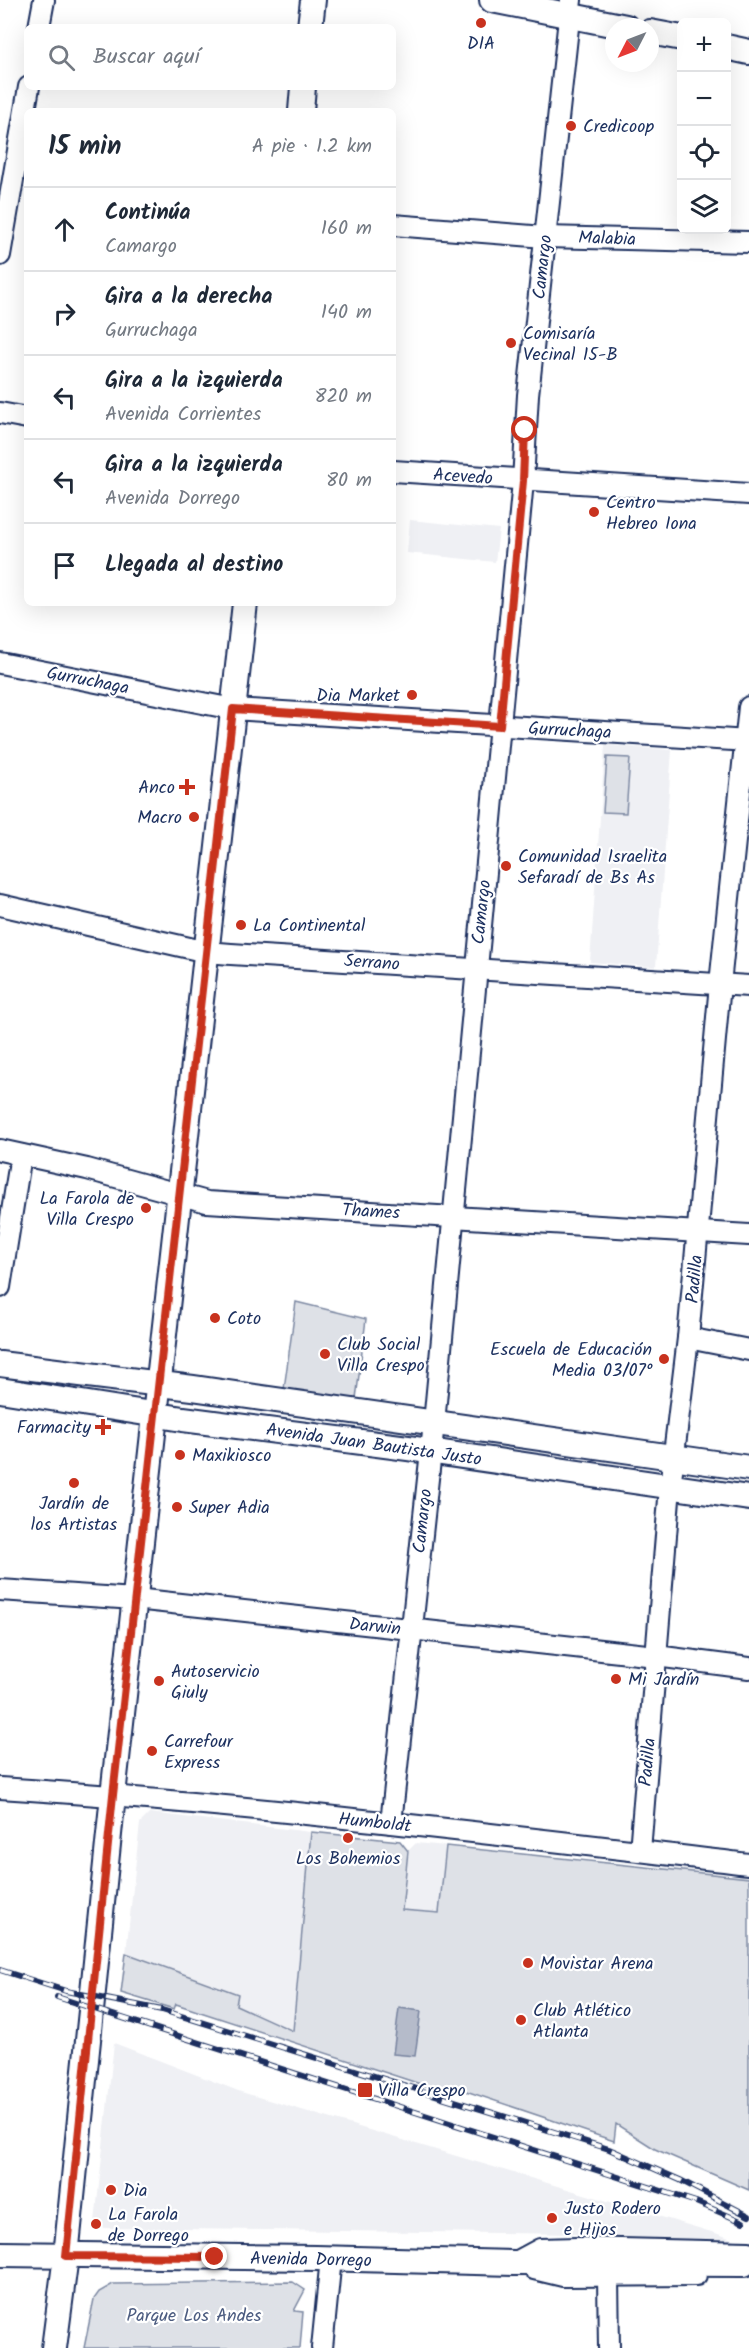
<!DOCTYPE html>
<html lang="es">
<meta charset="utf-8">
<style>
:root{--surface:#fff;--page:#f6f6f7;--text:#1f2937;--muted:#747a83;--line:#e0e1e3}
body{margin:0;font-family:Kalam,sans-serif;background:var(--page);color:var(--text)}
.controls{position:absolute;right:18px;top:18px;display:grid;overflow:hidden;border-radius:9px;box-shadow:0 6px 24px #0002}
.controls button{width:54px;height:54px;display:grid;place-items:center;padding:0;border:0;border-bottom:2px solid var(--line);background:var(--surface);color:var(--text);font:30px sans-serif}
.compass{position:absolute;left:605px;top:18px;width:54px;height:54px;border-radius:50%;background:var(--surface);box-shadow:0 6px 24px #0002;rotate:228deg}
.stop{position:absolute;width:18px;height:18px;margin:-14px;border:4px solid #c8321e;border-radius:50%;background:#fff}
.stop.end{background:#c8321e;border-color:#fff;box-shadow:0 2px 6px #0008}
.list{margin:0;padding:0;list-style:none}
h2{display:flex;justify-content:space-between;align-items:center;height:78px;margin:0;padding:0 24px;font-size:26px}
h2 small{font-size:20px;font-weight:400;color:var(--muted)}
.list li{display:grid;grid-template-columns:39px 1fr auto;gap:18px;align-items:center;box-sizing:border-box;height:84px;padding:0 24px;border-top:2px solid var(--line)}
.list b{display:block;font-size:22px;white-space:nowrap}
.list p{margin:0;font-size:20px;white-space:nowrap;color:var(--muted)}
.list em{font-size:20px;font-style:normal;color:var(--muted)}
.icon{flex:none;width:33px;height:33px;fill:none;stroke:currentColor;stroke-width:2;stroke-linecap:round;stroke-linejoin:round}
.map{position:relative;flex:none;width:749px;height:2348px;overflow:hidden}
.search{position:absolute;background:var(--surface);box-shadow:0 6px 24px #0002;left:24px;top:24px;width:372px;height:66px;display:flex;align-items:center;gap:15px;box-sizing:border-box;padding:0 21px;border-radius:9px;color:var(--muted);font-size:22px}
.panel{position:absolute;background:var(--surface);box-shadow:0 6px 24px #0002;left:24px;top:108px;width:372px;height:498px;border-radius:9px}
.map>svg:first-child{display:block}
.built{fill:#eff0f4}
.green{fill:#dee1e7;stroke:#7c88a2;stroke-width:1.5}
.water{fill:#b5bbca;stroke:#77839f;stroke-width:1.5}
.lines{fill:none;stroke-linecap:round;stroke-linejoin:round}
.minor-casing{stroke:#1b2f5e;stroke-width:24}
.major-casing{stroke:#1b2f5e;stroke-width:28}
.minor{stroke:#fff;stroke-width:20}
.major{stroke:#fff;stroke-width:24}
.rail-casing{stroke:#1b2f5e;stroke-width:6}
.rail{stroke:#fff;stroke-width:4;stroke-dasharray:11;stroke-linecap:butt}
.route{stroke:#c8321e;stroke-width:8}
.poi-dot{fill:#c8321e;stroke:#fff;stroke-width:2}
.labels{text-anchor:middle;stroke-width:4.5;stroke-linejoin:round;paint-order:stroke}
.poi-label{font-size:18px;fill:#1b2f5e;stroke:#fff;text-anchor:start}
.street-label{font-size:18px;fill:#1b2f5e;stroke:#fff}
.park-label{font-size:18px;fill:#4c5c80;stroke:#fff}
</style>
<div class="map">
<svg width="749" height="2348" viewBox="0 0 749 2348">
<rect width="100%" height="100%" fill="#fff"/>
<filter id="ink" filterUnits="userSpaceOnUse"><feTurbulence type="fractalNoise" baseFrequency=".0167" numOctaves="2"/><feDisplacementMap in="SourceGraphic" scale="12" xChannelSelector="R" yChannelSelector="G"/><feConvolveMatrix kernelMatrix="1 2 1 2 8 2 1 2 1" color-interpolation-filters="sRGB"/></filter>
<g filter="url(#ink)">
<g class="built">
<path d="M410,520L499,529L495,562L407,553Z"/>
<path d="M605,745L672,750L656,967L590,962Z"/>
<path d="M150,1813L311,1832L293,2031L236,2005L238,1993L126,1953L140,1823Z"/>
<path d="M416,1843L446,1846L439,1914L402,1910L408,1851Z"/>
<path d="M114,2043L241,2092L715,2233L747,2244L746,2249L582,2234L100,2228L95,2222Z"/>
</g>
<g class="green">
<path d="M607,757L630,758L626,813L603,812Z"/>
<path d="M296,1302L366,1319L356,1399L284,1389Z"/>
<path d="M311,1832L400,1841L408,1851L402,1910L439,1913L446,1846L749,1878V2190L655,2149L616,2124L614,2141L454,2087L451,2094L176,2004L174,2009L121,1993L126,1953L238,1994L236,2005L293,2031Z"/>
<path d="M293,2282L305,2290L294,2311L303,2312L300,2348H84L94,2299L99,2292L113,2284Z"/>
</g>
<path class="water" d="M399,2008L421,2011L415,2056L393,2054Z"/>
<g class="lines">
<g class="minor-casing">
<g id="minor">
<path d="M39,27L44,0"/>
<path d="M393,225L545,237L749,242"/>
<path d="M0,255L29,87"/>
<path d="M0,413L27,418"/>
<path d="M393,471L749,494"/>
<path d="M0,663L233,709L749,741"/>
<path d="M0,905L207,952L231,954L749,986"/>
<path d="M0,1150L87,1169L207,1202L749,1235"/>
<path d="M0,1287L21,1155"/>
<path d="M688,1338L749,1350"/>
<path d="M0,1590L135,1599L656,1656L749,1668"/>
<path d="M0,1788C250,1804 500,1835 749,1864"/>
<path d="M391,1823L434,1423L523,481L528,395L571,0"/>
<path d="M640,1851L670,1487L688,1338L720,984L749,707"/>
<path d="M514,2263L540,2249L577,2248L749,2252"/>
<path d="M534,2269L563,2276L696,2275"/>
<path d="M608,2277L609,2348"/>
<path d="M322,2348L331,2258"/>
</g>
</g>
<g class="major-casing">
<g id="major">
<path d="M492,0L626,27"/>
<path d="M310,27L313,0"/>
<path d="M650,32L682,38"/>
<path d="M726,47L749,52"/>
<path d="M301,111L303,87"/>
<path d="M0,1364L193,1388L749,1468"/>
<path d="M0,1390L183,1419L408,1448L749,1498"/>
<path d="M0,2254L316,2258L514,2263L744,2264"/>
<path d="M54,2348L66,2256L113,1795L245,603"/>
</g>
</g>
<use href="#minor" class="minor"/>
<use href="#major" class="major"/>
<g class="rail-casing">
<g id="rail">
<path d="M0,1970L66,1991L162,2010L609,2149L680,2180L749,2216"/>
<path d="M57,1997L696,2202L743,2222"/>
</g>
</g>
<use href="#rail" class="rail"/>
</g>
</g>
<g class="lines" filter="url(#ink)">
<path class="route" d="M215,2257L66,2256L113,1795L233,709L500,726L523,481L525,430"/>
</g>
<g class="poi-dot">
<circle cx="481" cy="23" r="6"/>
<circle cx="571" cy="126" r="6"/>
<circle cx="511" cy="343" r="6"/>
<circle cx="594" cy="512" r="6"/>
<circle cx="412" cy="695" r="6"/>
<path d="M184 778h6v6h6v6h-6v6h-6v-6h-6v-6h6z"/>
<circle cx="194" cy="817" r="6"/>
<circle cx="506" cy="866" r="6"/>
<circle cx="241" cy="925" r="6"/>
<circle cx="146" cy="1208" r="6"/>
<circle cx="215" cy="1318" r="6"/>
<circle cx="325" cy="1354" r="6"/>
<circle cx="664" cy="1359" r="6"/>
<path d="M100 1418h6v6h6v6h-6v6h-6v-6h-6v-6h6z"/>
<circle cx="180" cy="1455" r="6"/>
<circle cx="74" cy="1483" r="6"/>
<circle cx="177" cy="1507" r="6"/>
<circle cx="616" cy="1679" r="6"/>
<circle cx="159" cy="1681" r="6"/>
<circle cx="152" cy="1751" r="6"/>
<circle cx="348" cy="1838" r="6"/>
<circle cx="528" cy="1963" r="6"/>
<circle cx="521" cy="2020" r="6"/>
<rect x="357" y="2082" width="16" height="16" rx="3"/>
<circle cx="111" cy="2190" r="6"/>
<circle cx="552" cy="2218" r="6"/>
<circle cx="96" cy="2224" r="6"/>
</g>
<g class="labels">
<g class="poi-label">
<text x="481" y="49" text-anchor="middle">DIA</text>
<text x="583" y="132">Credicoop</text>
<text x="523" y="339">Comisaría<tspan x="523" dy="21">Vecinal 15-B</tspan></text>
<text x="606" y="508">Centro<tspan x="606" dy="21">Hebreo Iona</tspan></text>
<text x="400" y="701" text-anchor="end">Dia Market</text>
<text x="175" y="793" text-anchor="end">Anco</text>
<text x="182" y="823" text-anchor="end">Macro</text>
<text x="518" y="862">Comunidad Israelita<tspan x="518" dy="21">Sefaradí de Bs As</tspan></text>
<text x="253" y="931">La Continental</text>
<text x="134" y="1204" text-anchor="end">La Farola de<tspan x="134" dy="21">Villa Crespo</tspan></text>
<text x="227" y="1324">Coto</text>
<text x="337" y="1350">Club Social<tspan x="337" dy="21">Villa Crespo</tspan></text>
<text x="652" y="1355" text-anchor="end">Escuela de Educación<tspan x="652" dy="21">Media 03/07°</tspan></text>
<text x="91" y="1433" text-anchor="end">Farmacity</text>
<text x="192" y="1461">Maxikiosco</text>
<text x="74" y="1509" text-anchor="middle">Jardín de<tspan x="74" dy="21">los Artistas</tspan></text>
<text x="189" y="1513">Super Adia</text>
<text x="171" y="1677">Autoservicio<tspan x="171" dy="21">Giuly</tspan></text>
<text x="628" y="1685">Mi Jardín</text>
<text x="164" y="1747">Carrefour<tspan x="164" dy="21">Express</tspan></text>
<text x="348" y="1864" text-anchor="middle">Los Bohemios</text>
<text x="540" y="1969">Movistar Arena</text>
<text x="533" y="2016">Club Atlético<tspan x="533" dy="21">Atlanta</tspan></text>
<text x="378" y="2096">Villa Crespo</text>
<text x="123" y="2196">Dia</text>
<text x="564" y="2214">Justo Rodero<tspan x="564" dy="21">e Hijos</tspan></text>
<text x="108" y="2220">La Farola<tspan x="108" dy="21">de Dorrego</tspan></text>
</g>
<g class="street-label">
<text transform="translate(607 238) rotate(2)" y="6">Malabia</text>
<text transform="translate(542 267) rotate(-84)" y="6">Camargo</text>
<text transform="translate(463 476) rotate(4)" y="6">Acevedo</text>
<text transform="translate(88 680) rotate(11)" y="6">Gurruchaga</text>
<text transform="translate(570 730) rotate(3)" y="6">Gurruchaga</text>
<text transform="translate(481 912) rotate(-84)" y="6">Camargo</text>
<text transform="translate(372 962) rotate(4)" y="6">Serrano</text>
<text transform="translate(371 1211) rotate(3)" y="6">Thames</text>
<text transform="translate(694 1279) rotate(-85)" y="6">Padilla</text>
<text transform="translate(374 1444) rotate(8)" y="6">Avenida Juan Bautista Justo</text>
<text transform="translate(422 1521) rotate(-84)" y="6">Camargo</text>
<text transform="translate(375 1626) rotate(6)" y="6">Darwin</text>
<text transform="translate(647 1762) rotate(-85)" y="6">Padilla</text>
<text transform="translate(375 1822) rotate(6)" y="6">Humboldt</text>
<text transform="translate(311 2259) rotate(1)" y="6">Avenida Dorrego</text>
</g>
<g class="park-label">
<text x="194" y="2321">Parque Los Andes</text>
</g>
</g>
</svg>
<div class="controls">
<button>+</button>
<button>−</button>
<button><svg class="icon" aria-label="locate" viewBox="0 0 24 24"><circle cx="12" cy="12" r="6"/><path d="M12 2v4M12 18v4M2 12h4M18 12h4"/></svg></button>
<button><svg class="icon" aria-label="layers" viewBox="0 0 24 24"><path d="M12 4l9 5-9 5-9-5zM3 14l9 5 9-5"/></svg></button>
</div>
<svg class="compass" viewBox="-18 -18 36 36"><path d="M0-13l5 13h-10z" fill="#e53935"/><path d="M0 13l5-13h-10z" fill="#747a83"/></svg>
<div class="stop" style="left:525px;top:430px"></div>
<div class="stop end" style="left:215px;top:2257px"></div>
<div class="search"><svg class="icon" aria-label="search" viewBox="0 0 24 24"><circle cx="10" cy="10" r="6"/><path d="M15 15l6 6"/></svg>Buscar aquí</div>
<section class="panel">
<h2>15 min<small>A pie · 1.2 km</small></h2>
<ul class="list">
<li><svg class="icon" aria-label="ahead" viewBox="0 0 24 24"><path d="M12 20V5M6 11l6-6 6 6"/></svg><div><b>Continúa</b><p>Camargo</p></div><em>160 m</em></li>
<li><svg class="icon" aria-label="right" viewBox="0 0 24 24"><path d="M7 20v-9h11M14 6l5 5-5 5"/></svg><div><b>Gira a la derecha</b><p>Gurruchaga</p></div><em>140 m</em></li>
<li><svg class="icon" aria-label="left" viewBox="0 0 24 24"><path d="M17 20v-9H6M10 6l-5 5 5 5"/></svg><div><b>Gira a la izquierda</b><p>Avenida Corrientes</p></div><em>820 m</em></li>
<li><svg class="icon" aria-label="left" viewBox="0 0 24 24"><path d="M17 20v-9H6M10 6l-5 5 5 5"/></svg><div><b>Gira a la izquierda</b><p>Avenida Dorrego</p></div><em>80 m</em></li>
<li><svg class="icon" aria-label="arrive" viewBox="0 0 24 24"><path d="M6 21V4h12l-3 4 3 4H6"/></svg><div><b>Llegada al destino</b></div></li>
</ul>
</section>
</div>
